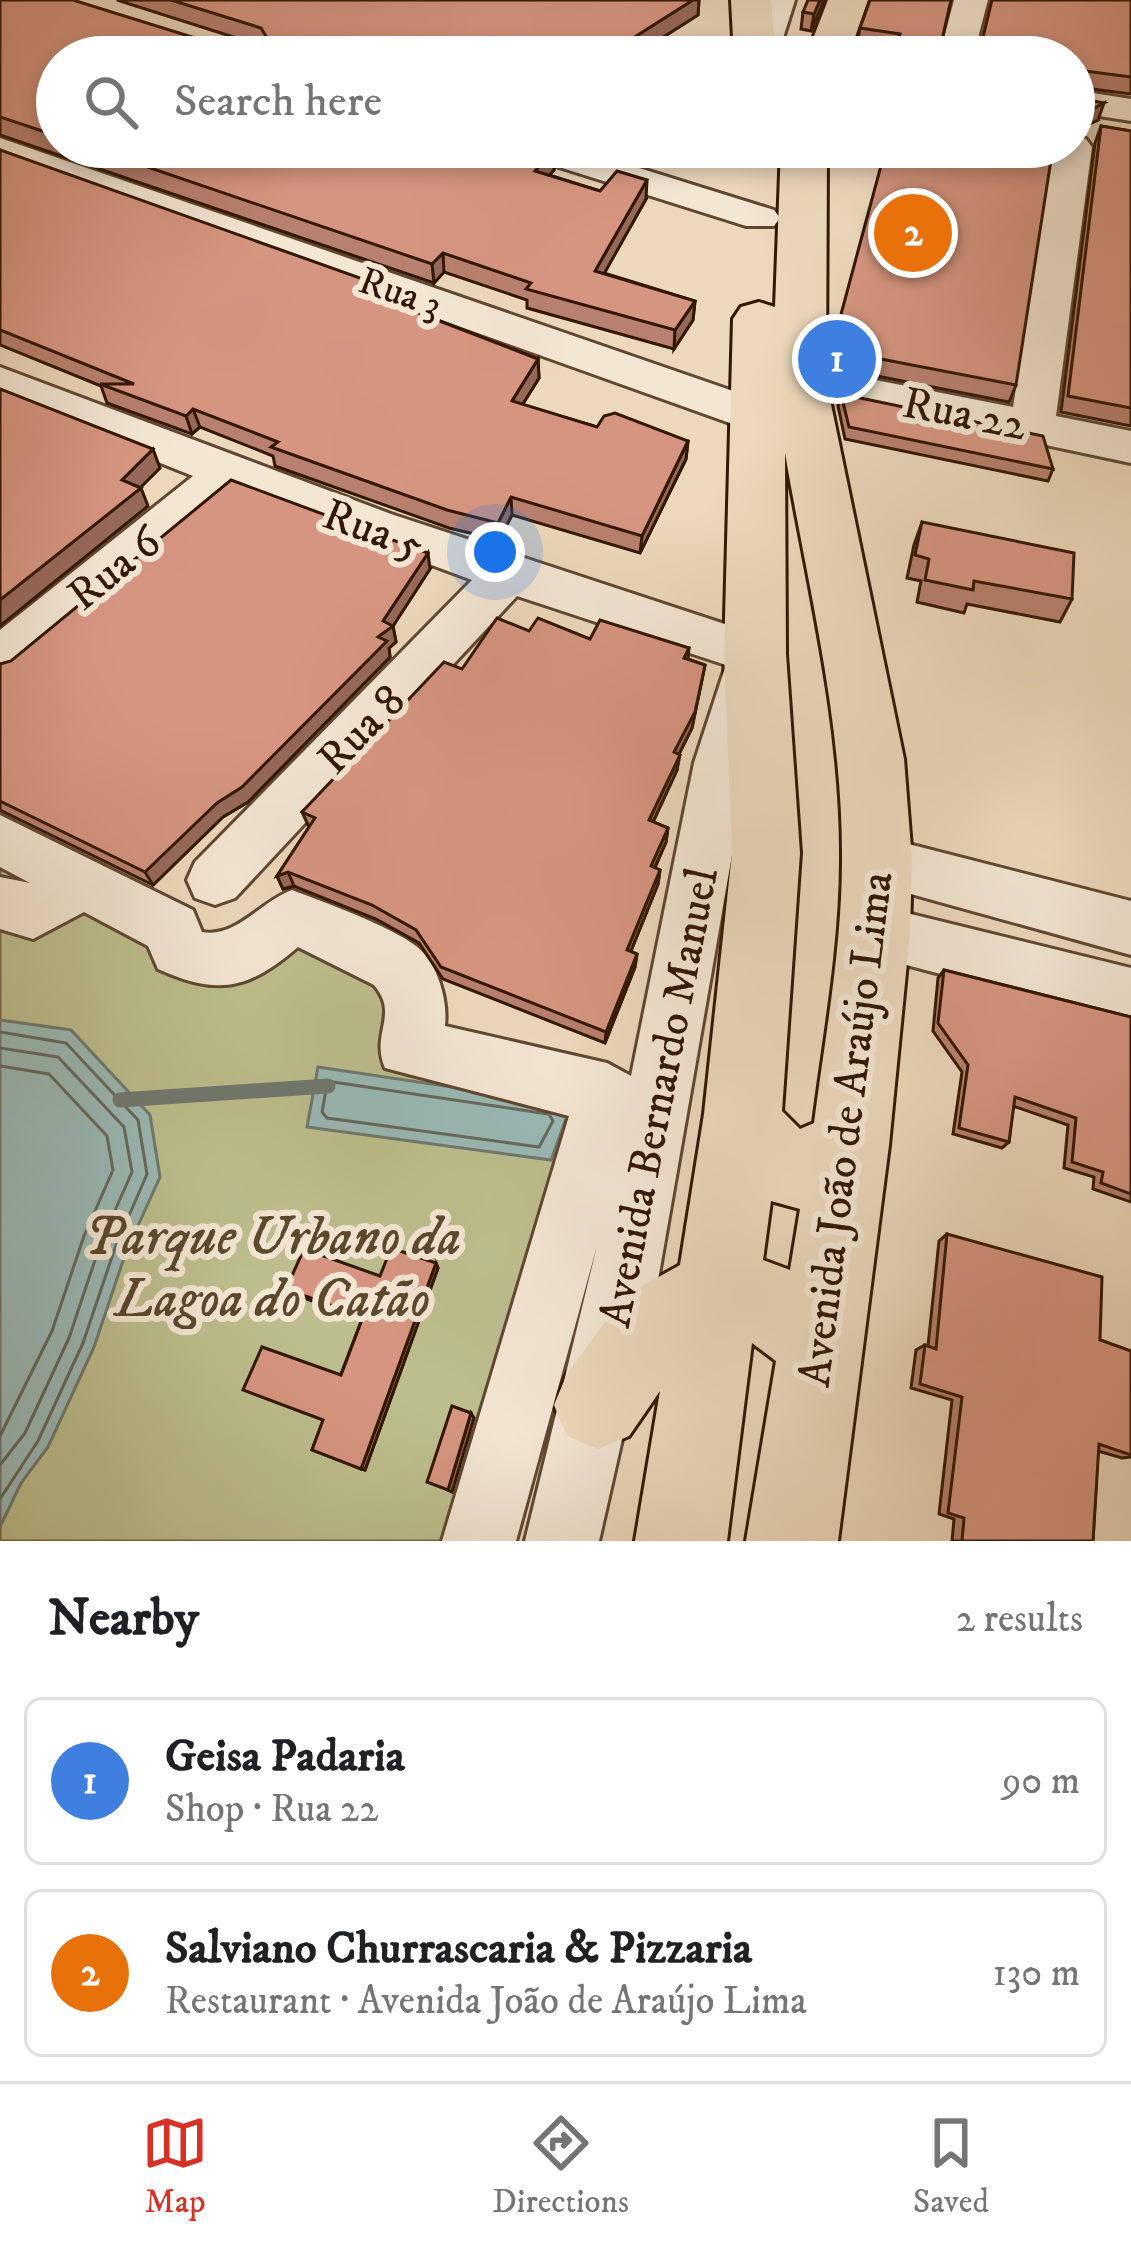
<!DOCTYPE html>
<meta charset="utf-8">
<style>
:root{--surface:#fff;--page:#f6f6f6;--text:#202124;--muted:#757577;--line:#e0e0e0;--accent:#d93025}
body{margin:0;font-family:"IM FELL DW Pica",serif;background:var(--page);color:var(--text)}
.you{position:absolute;left:495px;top:552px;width:42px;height:42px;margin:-30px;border:9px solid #fff;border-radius:50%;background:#1a73e8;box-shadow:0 0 0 18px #1a73e833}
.badge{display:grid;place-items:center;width:78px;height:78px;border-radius:50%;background:var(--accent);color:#fff;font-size:39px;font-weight:700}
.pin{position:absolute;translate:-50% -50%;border:6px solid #fff;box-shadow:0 3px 12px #0006}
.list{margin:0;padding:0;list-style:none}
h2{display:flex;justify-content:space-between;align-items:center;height:156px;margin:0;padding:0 48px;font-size:51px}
h2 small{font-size:39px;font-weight:400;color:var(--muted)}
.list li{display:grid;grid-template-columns:78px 1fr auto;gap:36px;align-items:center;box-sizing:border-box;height:168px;margin:0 24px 24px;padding:0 24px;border:3px solid var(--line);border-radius:18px}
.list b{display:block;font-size:45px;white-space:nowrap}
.list p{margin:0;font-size:39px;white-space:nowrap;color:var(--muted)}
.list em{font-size:39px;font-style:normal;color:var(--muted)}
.icon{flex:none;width:66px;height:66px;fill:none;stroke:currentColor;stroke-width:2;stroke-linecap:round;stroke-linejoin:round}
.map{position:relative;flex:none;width:1131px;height:1541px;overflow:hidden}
.search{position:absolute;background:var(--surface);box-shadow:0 6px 18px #0003;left:36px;right:36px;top:36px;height:132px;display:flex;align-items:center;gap:30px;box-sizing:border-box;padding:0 42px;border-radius:66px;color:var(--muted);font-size:45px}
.sheet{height:540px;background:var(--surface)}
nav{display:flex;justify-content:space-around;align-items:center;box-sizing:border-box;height:168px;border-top:3px solid var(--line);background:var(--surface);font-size:33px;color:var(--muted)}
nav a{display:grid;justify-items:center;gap:6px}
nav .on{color:var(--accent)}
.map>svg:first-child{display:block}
.green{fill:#bcbe8d;stroke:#776a49;stroke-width:3}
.water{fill:#99b9b5;stroke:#70786f;stroke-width:3}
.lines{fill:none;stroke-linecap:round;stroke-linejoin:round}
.shore{stroke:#66685d;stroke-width:3}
.stream{stroke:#70786f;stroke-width:15}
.minor-casing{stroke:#604732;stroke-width:6}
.major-casing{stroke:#321705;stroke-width:6}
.minor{fill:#f3e6d3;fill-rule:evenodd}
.major{fill:#ecd8bb;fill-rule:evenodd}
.wall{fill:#b8806e;stroke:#321705;stroke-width:3}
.shaded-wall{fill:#96685a;stroke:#321705;stroke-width:3}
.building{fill:#d69580;stroke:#321705;stroke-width:3}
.labels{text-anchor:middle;stroke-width:12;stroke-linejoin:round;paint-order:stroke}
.far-street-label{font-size:39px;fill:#321705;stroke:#f3e6d3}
.street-label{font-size:45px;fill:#321705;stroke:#f3e6d3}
.near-park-label{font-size:54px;font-style:italic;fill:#5b492e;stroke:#f3e6d3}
</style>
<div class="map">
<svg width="1131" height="1541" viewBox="0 0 1131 1541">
<rect width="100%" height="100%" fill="#ecd8bb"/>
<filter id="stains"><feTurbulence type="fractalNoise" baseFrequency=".00167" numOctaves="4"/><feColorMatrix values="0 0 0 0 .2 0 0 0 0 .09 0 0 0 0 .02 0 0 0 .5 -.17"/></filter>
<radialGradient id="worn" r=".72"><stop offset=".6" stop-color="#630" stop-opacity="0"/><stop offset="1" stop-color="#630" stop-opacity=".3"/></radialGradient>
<path class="green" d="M0,829L161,946L314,924L436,1044L619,1091L470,1541H0Z"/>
<g class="water">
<path d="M0,1020L71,1030L150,1115L160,1177L126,1252L94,1347L48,1447L21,1483L0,1527Z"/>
<path d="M318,1067L571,1105L551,1160L307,1127Z"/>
</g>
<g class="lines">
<g class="shore">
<path d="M0,1032L66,1043L138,1120L147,1174L115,1248L83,1343L38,1441L0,1499"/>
<path d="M0,1048L58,1057L124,1127L132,1172L101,1242L69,1338L25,1433L0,1465"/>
<path d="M0,1066L49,1074L107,1136L113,1170L84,1236L52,1331L0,1436"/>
<path d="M548,1114L333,1082L327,1085L322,1112L327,1118L539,1147L553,1121L549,1114"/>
</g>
<path class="stream" d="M120,1100L328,1086"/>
<g class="minor-casing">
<g id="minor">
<path d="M761,0H795L777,57H743Z"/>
<path d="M954,0H988L973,57H939Z"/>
<path d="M1074,90L1131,99V121L1074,112Z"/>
<path d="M1074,136L1086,139L1092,147L1056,416L1131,431V463L784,390L777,380L784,370L799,365L1013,407L1054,147H1074Z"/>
<path d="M0,138L759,400L803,397L819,401L825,412L819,423C794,430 766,434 741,427L0,162Z"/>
<path d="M515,147H572L774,210L780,218L774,226H746L521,155Z"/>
<path d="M0,367L391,514L773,640L780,654L748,763L658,1280L599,1541H525L597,1246L516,1541H442L569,1116L385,1068C370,1033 400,1015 374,985L298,947C248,990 218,996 158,969L148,946L84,912L33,939L0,929V877L30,883L0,867V815L193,910L202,932C237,938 261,901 292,890C324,902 390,926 416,946C438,963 448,1001 445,1026L607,1063L631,1076L694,763L726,665L517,596L235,898L215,905L195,898L187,880L195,862L472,580L235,492L18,673L0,679V630L193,476L0,399Z"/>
<path d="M877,836L1131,901V955L857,879L849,861L857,843Z"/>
<path d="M874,905L1131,968V1024L853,951L845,932L853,913Z"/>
</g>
</g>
<g class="major-casing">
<g id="major">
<path d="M731,0H771L776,57H734Z"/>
<path d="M828,0H868L848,57H806Z"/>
<path d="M781,147H827L826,380L904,759L912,861L910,932L889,1145L838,1541H746L776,1361L752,1343L727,1541H635L660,1391L629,1436L598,1449L567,1436L554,1405L567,1374L623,1297L680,1265L704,1114L732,853L724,654L733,319L741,307L759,302L775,307ZM785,453C808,587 843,723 842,860C842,948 825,1037 814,1123L800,1129L782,1111L800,853L786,654ZM771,1201L800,1209L790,1270L763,1260Z"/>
</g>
</g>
<use href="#minor" class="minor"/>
<use href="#major" class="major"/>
</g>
<g class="wall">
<path d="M0,0L208,42H249L117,0H699L698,15L632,57H57V147H541L553,151L554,170L549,175L600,191L646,199L604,273L695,301L693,320L674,349L527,308V300L444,272L434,283L0,135Z"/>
<path d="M824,0L811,31L801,29L803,12Z"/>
<path d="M951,0L938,57H894L895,51L857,45L860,28Z"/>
<path d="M1131,0V94L1077,87V98L1098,120L1074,131V57H970L973,44L981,41Z"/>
<path d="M1101,126L1131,131V426L1061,412L1095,143Z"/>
<path d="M607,147H674L662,164Z"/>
<path d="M0,150L538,359L539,378L522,405L597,427L688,441L686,459L640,553L512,515L499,540L449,528L275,466L273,456L200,427L192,434L107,403L101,386L0,345Z"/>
<path d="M840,318L1016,385L1009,402L831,367V338L834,321Z"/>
<path d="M841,394L1053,469L1048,481L845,439L838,406Z"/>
<path d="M922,522L1072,599L1060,622L967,604L964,613L917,602L921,581L907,578L914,545Z"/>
<path d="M430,569L393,626L396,642L389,648L390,657L248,802L223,817L153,885L0,810V664Z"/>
<path d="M529,631L590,639L689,648L688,659L705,665L692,728L679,754L677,770L653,822L668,828L666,842L655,868L660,870L658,884L631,951L637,954L635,967L605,1043L443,979L419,943L376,919L294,886L283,889L277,876L309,827L302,812L462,669Z"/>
<path d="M944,970L1131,1017V1202L1093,1189L1094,1177L1064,1168L1068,1125L1013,1106L1009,1142L1002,1148L953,1134L962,1072L933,1031L938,978Z"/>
<path d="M947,1234L1100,1340L1131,1351V1457L1122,1458L1098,1451L1093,1541H952L954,1519L939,1514L952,1400L911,1388L916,1350L925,1345L928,1346L939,1241Z"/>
<path d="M436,1263L438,1268L365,1470L312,1450L362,1319L290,1293L286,1289L380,1276Z"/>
</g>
<g class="shaded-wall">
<path d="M693,0H699L698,15L632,57H603Z"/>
<path d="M820,0H824L811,31L814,14Z"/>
<path d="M1104,103L1098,120L1074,131V118Z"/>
<path d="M664,147H674L662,164Z"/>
<path d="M553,151L554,170L536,190L535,171Z"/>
<path d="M647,180L646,199L595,290V271Z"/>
<path d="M443,253L444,272L434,283L432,264Z"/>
<path d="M405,294L408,313L395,304Z"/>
<path d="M695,301L693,320L674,349L675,330Z"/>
<path d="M538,359L539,378L513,420L512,401Z"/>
<path d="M193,409L200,427L192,434L186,416Z"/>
<path d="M688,441L686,459L640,553L642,536Z"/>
<path d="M153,449L160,468L136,492L141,488L148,506L0,626V600Z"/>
<path d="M511,497L512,515L499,540L498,523Z"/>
<path d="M428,553L430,569L393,626L396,642L389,648L390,657L248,802L223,817L153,885L145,872L378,637L383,621Z"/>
<path d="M705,665L692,728L672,768L674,752Z"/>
<path d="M680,755L677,770L647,835L649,820Z"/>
<path d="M668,828L666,842L649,880L651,866Z"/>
<path d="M660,870L658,884L626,963L627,950Z"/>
<path d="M288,872L294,886L283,889L277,876Z"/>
<path d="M637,954L635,967L605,1043L606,1032Z"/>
<path d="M436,1263L438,1268L365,1470L361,1469Z"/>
<path d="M471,1413L474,1418L452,1492L448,1490Z"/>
</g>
<g class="building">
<path d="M0,0H73L208,42H262L267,38L261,28L171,0H693L603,57H57V136L0,117Z"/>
<path d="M808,0H820L814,14L803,12Z"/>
<path d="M870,0H951L941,44L897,41L900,34L860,28Z"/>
<path d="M992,0H1131V77L1077,70V98L1104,103L1074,118V57H989L973,44L982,41Z"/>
<path d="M1101,126L1131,131V408L1068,396Z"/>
<path d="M89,147H541L553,151L535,171L600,191L617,171L647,180L595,271L695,301L675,330L526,289L531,283L443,253L432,264Z"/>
<path d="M886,147H1053L1016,385L834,350V321L840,318Z"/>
<path d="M0,150L405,294L395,304L538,359L512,401L597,427L604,416L615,413L688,441L642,536L511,497L498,523L447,510L271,447L278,442L193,409L186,416L100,384H134L0,330Z"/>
<path d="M0,389L153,449L122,480L141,488L0,600Z"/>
<path d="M841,394L1043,436L1053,469L849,427Z"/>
<path d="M231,480L428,553L383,621L393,626L378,637L387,641L242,787L217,803L145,872L0,801V664L11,661Z"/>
<path d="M922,522L1074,553L1072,599L974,581L973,590L925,580L929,559L915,555Z"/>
<path d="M497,618L529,631L538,618L590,639L600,620L689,648L684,658L705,665L695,712L674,752L680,755L649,820L668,828L651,866L660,870L627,950L637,954L606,1032L441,967L416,930L372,905L288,872L277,876L315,818L302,812L444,662L462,669Z"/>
<path d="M944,970L1131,1017V1194L1101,1183L1103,1172L1072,1162L1076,1118L1015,1097L1009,1142L959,1128L968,1065L938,1023Z"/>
<path d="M947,1234L1102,1277L1100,1340L1131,1351V1455L1099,1444L1093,1541H962L964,1518L948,1513L962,1397L920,1384L925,1345L936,1349Z"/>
<path d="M391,1248L436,1263L361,1469L312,1450L323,1420L243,1390L262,1347L341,1375L363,1317L286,1289L304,1249L380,1276Z"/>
<path d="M452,1406L471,1413L448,1490L427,1482Z"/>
</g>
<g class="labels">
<g class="far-street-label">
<text transform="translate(401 291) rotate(19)" y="14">Rua 3</text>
</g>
<g class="street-label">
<text transform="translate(965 412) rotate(11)" y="16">Rua 22</text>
<text transform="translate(374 528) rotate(20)" y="16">Rua 5</text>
<text transform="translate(113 567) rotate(-39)" y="16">Rua 6</text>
<text transform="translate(360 728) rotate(-46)" y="16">Rua 8</text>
<text transform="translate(657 1097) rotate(-79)" y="16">Avenida Bernardo Manuel</text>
<text transform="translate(844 1129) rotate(-83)" y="16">Avenida João de Araújo Lima</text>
</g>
<g class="near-park-label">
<text x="273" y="1254">Parque Urbano da<tspan x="273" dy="62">Lagoa do Catão</tspan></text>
</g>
</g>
<rect width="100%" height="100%" filter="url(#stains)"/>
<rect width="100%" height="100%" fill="url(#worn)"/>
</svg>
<div class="you"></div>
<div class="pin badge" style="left:837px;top:359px;background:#3f7fe0">1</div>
<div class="pin badge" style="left:913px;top:233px;background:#e8710a">2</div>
<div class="search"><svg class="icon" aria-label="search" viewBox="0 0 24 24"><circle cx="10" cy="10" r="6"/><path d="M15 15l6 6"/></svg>Search here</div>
</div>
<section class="sheet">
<h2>Nearby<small>2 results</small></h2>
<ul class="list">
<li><span class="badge" style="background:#3f7fe0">1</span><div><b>Geisa Padaria</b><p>Shop · Rua 22</p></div><em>90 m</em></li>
<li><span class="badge" style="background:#e8710a">2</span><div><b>Salviano Churrascaria &amp; Pizzaria</b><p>Restaurant · Avenida João de Araújo Lima</p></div><em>130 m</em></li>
</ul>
</section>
<nav>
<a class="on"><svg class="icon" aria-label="map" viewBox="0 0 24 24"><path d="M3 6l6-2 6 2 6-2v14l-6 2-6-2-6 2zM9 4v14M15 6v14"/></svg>Map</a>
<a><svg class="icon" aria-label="directions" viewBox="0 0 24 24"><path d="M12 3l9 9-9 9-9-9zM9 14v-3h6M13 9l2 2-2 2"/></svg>Directions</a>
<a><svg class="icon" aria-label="saved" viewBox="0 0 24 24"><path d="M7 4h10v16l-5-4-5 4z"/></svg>Saved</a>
</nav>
